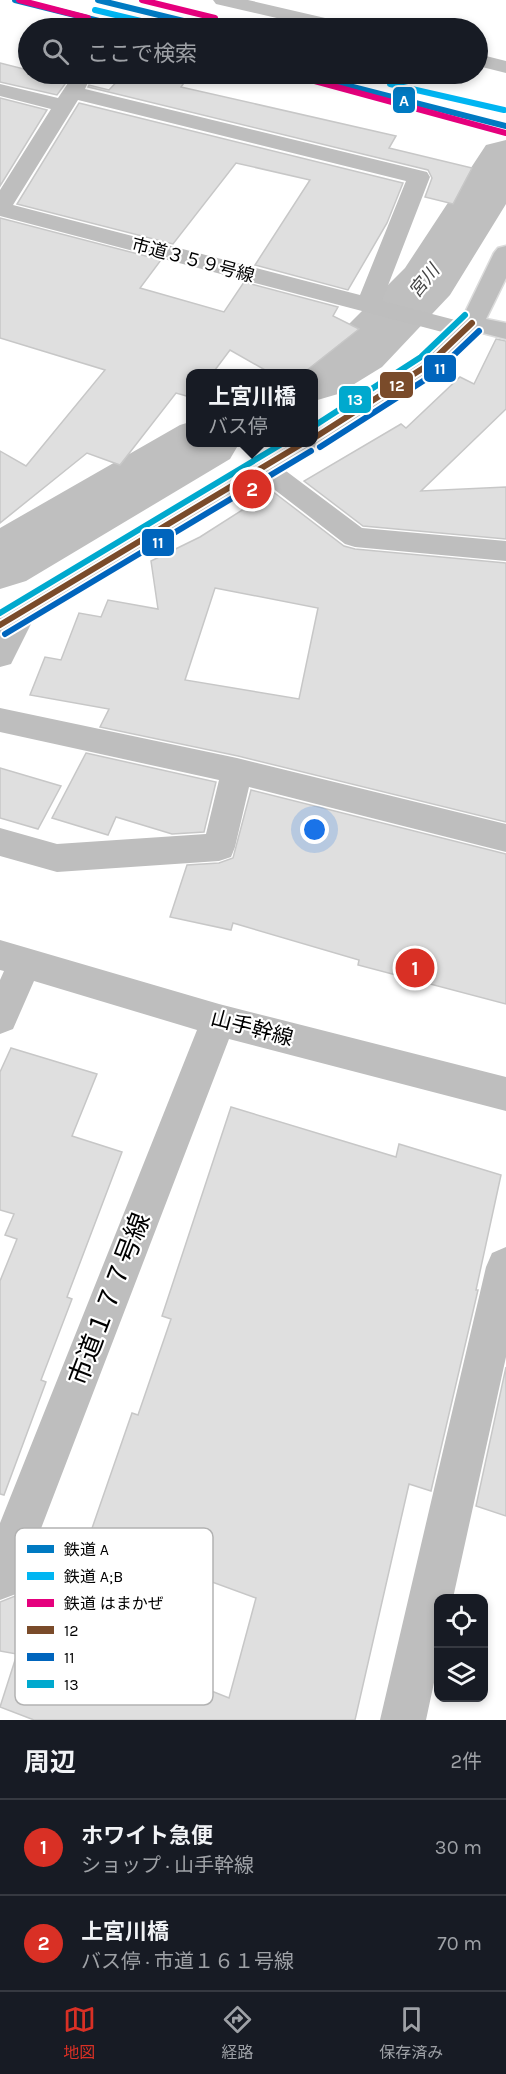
<!DOCTYPE html>
<html lang="ja">
<meta charset="utf-8">
<style>
:root{--surface:#171b24;--page:#20242c;--text:#f1f3f6;--muted:#9ea1a6;--line:#363941;--accent:#d93025}
body{margin:0;font-family:Karla,"Noto Sans JP",sans-serif;background:var(--page);color:var(--text)}
.controls{position:absolute;right:18px;bottom:18px;display:grid;overflow:hidden;border-radius:12px;box-shadow:0 3px 9px #0003}
.controls button{width:54px;height:54px;display:grid;place-items:center;padding:0;border:0;border-bottom:2px solid var(--line);background:var(--surface);color:var(--text);font:30px sans-serif}
.you{position:absolute;left:315px;top:830px;width:21px;height:21px;margin:-15px;border:4px solid #fff;border-radius:50%;background:#1a73e8;box-shadow:0 0 0 9px #1a73e833}
.badge{display:grid;place-items:center;width:39px;height:39px;border-radius:50%;background:var(--accent);color:#fff;font-size:20px;font-weight:700}
.pin{position:absolute;translate:-50% -50%;border:3px solid #fff;box-shadow:0 2px 6px #0006}
.popup{position:absolute;left:186px;top:369px;width:132px;height:78px;box-sizing:border-box;display:grid;place-content:center;border-radius:12px;background:var(--surface);filter:drop-shadow(0 2px 4px #0005);font-size:20px;white-space:nowrap;color:var(--muted)}
.popup b{font-size:22px;color:var(--text)}
.popup::after{content:'';position:absolute;left:50%;top:100%;margin-left:-12px;border:12px solid transparent;border-top-color:var(--surface)}
.list{margin:0;padding:0;list-style:none}
h2{display:flex;justify-content:space-between;align-items:center;height:78px;margin:0;padding:0 24px;font-size:26px}
h2 small{font-size:20px;font-weight:400;color:var(--muted)}
.list li{display:grid;grid-template-columns:39px 1fr auto;gap:18px;align-items:center;box-sizing:border-box;height:96px;padding:0 24px;border-top:2px solid var(--line)}
.list b{display:block;font-size:22px;white-space:nowrap}
.list p{margin:0;font-size:20px;white-space:nowrap;color:var(--muted)}
.list em{font-size:20px;font-style:normal;color:var(--muted)}
.icon{flex:none;width:33px;height:33px;fill:none;stroke:currentColor;stroke-width:2;stroke-linecap:round;stroke-linejoin:round}
.map{position:relative;flex:none;width:506px;height:1720px;overflow:hidden}
.search{position:absolute;background:var(--surface);box-shadow:0 3px 9px #0003;left:18px;right:18px;top:18px;height:66px;display:flex;align-items:center;gap:15px;box-sizing:border-box;padding:0 21px;border-radius:33px;color:var(--muted);font-size:22px}
.sheet{height:270px;background:var(--surface)}
nav{display:flex;justify-content:space-around;align-items:center;box-sizing:border-box;height:84px;border-top:2px solid var(--line);background:var(--surface);font-size:16px;color:var(--muted)}
nav a{display:grid;justify-items:center;gap:3px}
nav .on{color:var(--accent)}
.map>svg:first-child{display:block}
.lines{fill:none;stroke-linecap:round;stroke-linejoin:round}
.river{fill:#bfbfbf;fill-rule:evenodd}
.building{fill:#dfdfdf;stroke:#c7c7c7;stroke-width:1.5;fill-rule:evenodd}
.major-casing{stroke:#dbdbdb;stroke-width:3}
.minor{fill:#bebebe;fill-rule:evenodd}
.major{fill:#bebebe;fill-rule:evenodd}
.bus-1-casing{stroke:#fff;stroke-width:10}
.bus-2-casing{stroke:#fff;stroke-width:10}
.bus-3-casing{stroke:#fff;stroke-width:10}
.bus-1{stroke:#7a4b2a;stroke-width:6}
.bus-2{stroke:#0065bd;stroke-width:6}
.bus-3{stroke:#00a9ce;stroke-width:6}
.rail-1-casing{stroke:#fff;stroke-width:9}
.rail-2-casing{stroke:#fff;stroke-width:9}
.rail-3-casing{stroke:#fff;stroke-width:9}
.rail-1{stroke:#007ac2;stroke-width:6}
.rail-2{stroke:#00b5f2;stroke-width:6}
.rail-3{stroke:#e5007d;stroke-width:6}
.labels{text-anchor:middle;stroke-width:4.5;stroke-linejoin:round;paint-order:stroke}
.far-street-label{font-size:18px;fill:#000;stroke:#fff}
.far-water-label{font-size:18px;font-style:italic;fill:#444;stroke:#fff}
.street-label{font-size:21px;fill:#000;stroke:#fff}
.near-street-label{font-size:26px;fill:#000;stroke:#fff}
.key{fill:#fff;stroke:#b2b2b2;stroke-width:1.5}
.key-label{font-size:16px;fill:#000}
.line-badge{stroke:#fff;stroke-width:2}
.badge-label{font-size:16px;text-anchor:middle;font-weight:bold;fill:#fff}
</style>
<div class="map">
<svg width="506" height="1720" viewBox="0 0 506 1720">
<rect width="100%" height="100%" fill="#fff"/>
<g class="lines">
<g class="river">
<path d="M506,140V204L450,295L382,367L338,394L314,401V374H284L290,364L336,337L405,268L486,145Z"/>
<path d="M190,422V442H240L230,459L26,581L0,589V528L180,425Z"/>
</g>
</g>
<g class="building">
<path d="M0,63L28,70V74H43L68,80L57,95L0,82Z"/>
<path d="M124,74H155L186,80L181,87L396,136L389,148L472,168L453,204L425,197L432,178L428,170L88,87L89,85L109,90Z"/>
<path d="M0,98L47,110L0,186Z"/>
<path d="M79,103L403,183L387,223L348,290L255,265L310,180L236,163L173,244L17,204Z"/>
<path d="M0,218L161,260L140,288L224,312L244,282L338,307L333,316L359,329L302,374H272L230,350L212,374H190V397L176,393L120,465L87,453L0,523V451L26,466L105,370L0,338Z"/>
<path d="M496,339L506,341V409L421,491L506,487V539L363,526L304,481L401,424L406,428L460,377L474,384Z"/>
<path d="M272,491L344,546L355,549L506,563V822L238,756L100,727L109,709L30,695L45,657L61,660L79,613L101,617L108,600L158,609L151,561L200,537ZM215,588L318,608L299,699L185,680Z"/>
<path d="M86,753L216,782L204,832L172,834L116,817L108,835L52,818Z"/>
<path d="M0,768L61,786L38,829L0,818Z"/>
<path d="M251,790L506,854V1004L358,965L359,960L233,923L231,930L170,917L187,865L219,863L233,858Z"/>
<path d="M11,1048L97,1074L72,1136L122,1152L67,1297L72,1299L41,1380L46,1382L4,1495L0,1494V1281L17,1239L5,1235L14,1214L0,1210V1072Z"/>
<path d="M231,1107L396,1157L399,1144L501,1175L476,1290H478L431,1491L409,1484L355,1720H34L0,1707L17,1654L0,1651V1602L18,1595L36,1549L113,1577L91,1643L229,1698L256,1598L89,1537L132,1413L138,1415L171,1319L162,1316Z"/>
<path d="M506,1367V1516L476,1506Z"/>
</g>
<g class="lines">
<g class="major-casing">
<path id="major" d="M506,246V278L486,319L506,323V339L463,328L460,323L494,253L498,248Z"/>
</g>
<g class="minor">
<path d="M213,0H248L351,24L354,28H320L216,4Z"/>
<path d="M478,54L506,61V73L478,66Z"/>
<path d="M74,74H92L85,89L427,172L430,177L382,301L459,321L472,315L481,318L484,323L437,371L404,394L282,468L362,528L506,541V561L355,547L345,544L262,480L34,618L11,664L0,667V611L285,442H314V426L419,359L446,333L0,216V190L51,109L0,96V84L58,98ZM78,100L406,181L360,295L13,205Z"/>
<path d="M0,708L237,758L506,824V852L249,787L235,847L231,857L219,861L57,872L0,856V828L57,844L206,834L219,780L0,732Z"/>
<path d="M0,940L219,1004L506,1077V1111L229,1039L22,1578L16,1594L0,1600V1523L197,1030L34,981L13,1029L0,1034V980L4,971L0,970Z"/>
<path d="M506,1247V1357L453,1598H438V1664L426,1720H380L486,1267L492,1253Z"/>
</g>
<use href="#major" class="major"/>
<g class="bus-1-casing">
<g id="bus-1">
<path d="M314,438L428,365L472,323"/>
<path d="M0,625L305,442"/>
</g>
</g>
<g class="bus-2-casing">
<g id="bus-2">
<path d="M320,447L434,374L479,331"/>
<path d="M5,634L311,451"/>
</g>
</g>
<g class="bus-3-casing">
<g id="bus-3">
<path d="M314,426L421,357L465,315"/>
<path d="M0,613L285,442"/>
</g>
</g>
<use href="#bus-1" class="bus-1"/>
<use href="#bus-2" class="bus-2"/>
<use href="#bus-3" class="bus-3"/>
<g class="rail-1-casing">
<g id="rail-1">
<path d="M15,0L127,28"/>
<path d="M98,0L212,28"/>
<path d="M302,74L506,126"/>
</g>
</g>
<g class="rail-2-casing">
<g id="rail-2">
<path d="M95,10L170,28"/>
<path d="M390,84L504,110"/>
</g>
</g>
<g class="rail-3-casing">
<g id="rail-3">
<path d="M19,0L88,18"/>
<path d="M142,0L215,18"/>
<path d="M289,74L506,133"/>
</g>
</g>
<use href="#rail-1" class="rail-1"/>
<use href="#rail-2" class="rail-2"/>
<use href="#rail-3" class="rail-3"/>
</g>
<g class="labels">
<g class="far-street-label">
<text transform="translate(193 260) rotate(15)" y="6">市道３５９号線</text>
</g>
<g class="far-water-label">
<text transform="translate(424 281) rotate(-51)" y="6">宮川</text>
</g>
<g class="street-label">
<text transform="translate(252 1028) rotate(15)" y="7">山手幹線</text>
</g>
<g class="near-street-label">
<text transform="translate(109 1299) rotate(-69)" y="9">市道１７７号線</text>
</g>
</g>
<rect x="15" y="1528" width="198" height="177" rx="9" class="key"/>
<rect x="27" y="1545" width="27" height="8" fill="#007ac2"/>
<rect x="27" y="1572" width="27" height="8" fill="#00b5f2"/>
<rect x="27" y="1599" width="27" height="8" fill="#e5007d"/>
<rect x="27" y="1626" width="27" height="8" fill="#7a4b2a"/>
<rect x="27" y="1653" width="27" height="8" fill="#0065bd"/>
<rect x="27" y="1680" width="27" height="8" fill="#00a9ce"/>
<g class="key-label">
<text x="64" y="1555">鉄道 A</text>
<text x="64" y="1582">鉄道 A;B</text>
<text x="64" y="1609">鉄道 はまかぜ</text>
<text x="64" y="1636">12</text>
<text x="64" y="1663">11</text>
<text x="64" y="1690">13</text>
</g>
<g class="line-badge">
<rect x="392" y="86" width="24" height="28" rx="6" fill="#007ac2"/>
<rect x="423" y="354" width="34" height="29" rx="6" fill="#0065bd"/>
<rect x="379" y="371" width="35" height="28" rx="6" fill="#7a4b2a"/>
<rect x="338" y="385" width="34" height="29" rx="6" fill="#00a9ce"/>
<rect x="141" y="528" width="34" height="29" rx="6" fill="#0065bd"/>
</g>
<g class="badge-label">
<text x="404" y="106">A</text>
<text x="440" y="374">11</text>
<text x="397" y="391">12</text>
<text x="355" y="405">13</text>
<text x="158" y="548">11</text>
</g>
</svg>
<div class="controls">
<button><svg class="icon" aria-label="locate" viewBox="0 0 24 24"><circle cx="12" cy="12" r="6"/><path d="M12 2v4M12 18v4M2 12h4M18 12h4"/></svg></button>
<button><svg class="icon" aria-label="layers" viewBox="0 0 24 24"><path d="M12 4l9 5-9 5-9-5zM3 14l9 5 9-5"/></svg></button>
</div>
<div class="you"></div>
<div class="pin badge" style="left:415px;top:968px">1</div>
<div class="pin badge" style="left:252px;top:489px">2</div>
<div class="popup"><b>上宮川橋</b>バス停</div>
<div class="search"><svg class="icon" aria-label="search" viewBox="0 0 24 24"><circle cx="10" cy="10" r="6"/><path d="M15 15l6 6"/></svg>ここで検索</div>
</div>
<section class="sheet">
<h2>周辺<small>2件</small></h2>
<ul class="list">
<li><span class="badge">1</span><div><b>ホワイト急便</b><p>ショップ · 山手幹線</p></div><em>30 m</em></li>
<li><span class="badge">2</span><div><b>上宮川橋</b><p>バス停 · 市道１６１号線</p></div><em>70 m</em></li>
</ul>
</section>
<nav>
<a class="on"><svg class="icon" aria-label="map" viewBox="0 0 24 24"><path d="M3 6l6-2 6 2 6-2v14l-6 2-6-2-6 2zM9 4v14M15 6v14"/></svg>地図</a>
<a><svg class="icon" aria-label="directions" viewBox="0 0 24 24"><path d="M12 3l9 9-9 9-9-9zM9 14v-3h6M13 9l2 2-2 2"/></svg>経路</a>
<a><svg class="icon" aria-label="saved" viewBox="0 0 24 24"><path d="M7 4h10v16l-5-4-5 4z"/></svg>保存済み</a>
</nav>
